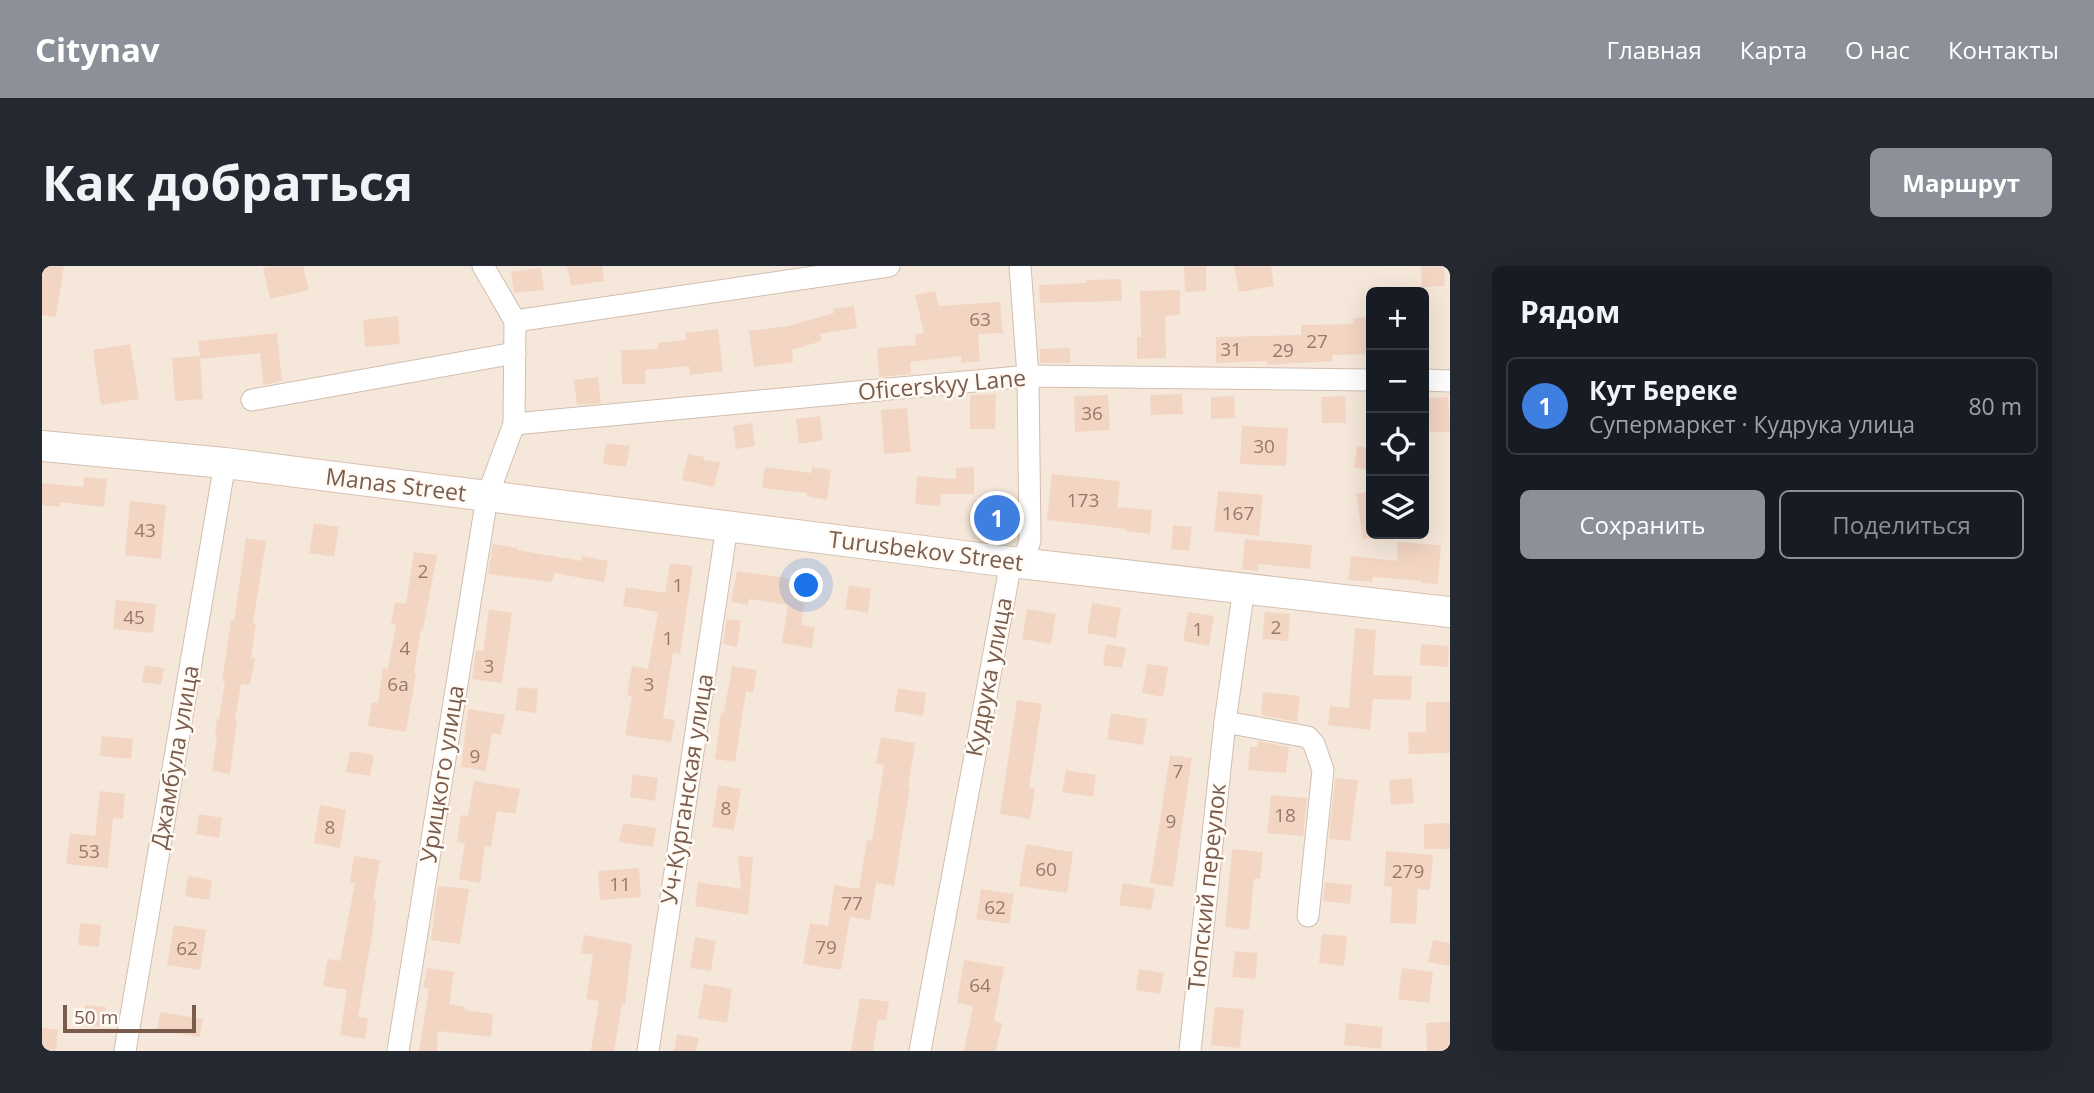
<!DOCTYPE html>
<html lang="ru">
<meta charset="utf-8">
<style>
:root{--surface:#171b24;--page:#242831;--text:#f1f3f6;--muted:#9ea1a6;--line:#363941;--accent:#8c9099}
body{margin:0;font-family:"Open Sans",sans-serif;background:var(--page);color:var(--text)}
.controls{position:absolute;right:21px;top:21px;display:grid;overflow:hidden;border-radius:10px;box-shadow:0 7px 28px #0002}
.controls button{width:63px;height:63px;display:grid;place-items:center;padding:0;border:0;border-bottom:2px solid var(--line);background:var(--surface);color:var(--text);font:35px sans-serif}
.scale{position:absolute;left:21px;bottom:18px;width:133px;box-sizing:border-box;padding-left:7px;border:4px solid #7a5c4d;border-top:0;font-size:19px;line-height:24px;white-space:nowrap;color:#7a5c4d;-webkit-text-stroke:5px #fffaf3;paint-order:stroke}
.you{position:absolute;left:765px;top:320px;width:24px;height:24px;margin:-18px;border:5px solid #fff;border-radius:50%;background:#1a73e8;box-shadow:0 0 0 10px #1a73e833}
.badge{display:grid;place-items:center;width:46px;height:46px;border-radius:50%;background:var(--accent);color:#fff;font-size:23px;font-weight:700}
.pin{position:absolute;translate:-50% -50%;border:4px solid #fff;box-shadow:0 2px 7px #0006}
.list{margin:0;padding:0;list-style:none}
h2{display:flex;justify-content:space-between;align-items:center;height:91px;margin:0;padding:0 28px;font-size:30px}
h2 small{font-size:23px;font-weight:400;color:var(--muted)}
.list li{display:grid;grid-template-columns:46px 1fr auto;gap:21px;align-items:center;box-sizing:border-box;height:98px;margin:0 14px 14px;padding:0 14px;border:2px solid var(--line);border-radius:10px}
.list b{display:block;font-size:26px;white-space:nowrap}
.list p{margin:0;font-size:23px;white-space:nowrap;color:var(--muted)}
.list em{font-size:23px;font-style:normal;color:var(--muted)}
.actions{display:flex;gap:14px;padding:21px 28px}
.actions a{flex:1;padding:16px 0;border:2px solid var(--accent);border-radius:10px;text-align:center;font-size:24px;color:var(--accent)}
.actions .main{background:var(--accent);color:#fff}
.icon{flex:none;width:38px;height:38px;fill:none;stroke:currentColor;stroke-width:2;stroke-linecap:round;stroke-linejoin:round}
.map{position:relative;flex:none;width:1408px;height:785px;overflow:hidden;border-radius:10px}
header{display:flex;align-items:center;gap:42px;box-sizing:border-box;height:98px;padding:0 35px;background:var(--accent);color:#fff}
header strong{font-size:33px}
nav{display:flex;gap:38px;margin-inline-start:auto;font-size:24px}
.intro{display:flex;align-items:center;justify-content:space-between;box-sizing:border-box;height:168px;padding:0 42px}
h1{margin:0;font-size:49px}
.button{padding:18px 32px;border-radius:10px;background:var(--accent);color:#fff;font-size:24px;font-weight:700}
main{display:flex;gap:42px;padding:0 42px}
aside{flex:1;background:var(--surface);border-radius:10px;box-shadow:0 7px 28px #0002}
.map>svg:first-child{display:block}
.residential{fill:#f5e8da;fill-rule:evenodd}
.building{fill:#f3d5c3}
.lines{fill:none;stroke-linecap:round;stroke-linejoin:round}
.street-casing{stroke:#d1beb0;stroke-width:23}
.secondary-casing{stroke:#d6c0b0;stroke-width:32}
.street{stroke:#fff;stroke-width:21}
.secondary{stroke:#fff;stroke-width:30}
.labels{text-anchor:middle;stroke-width:5;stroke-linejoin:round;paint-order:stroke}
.number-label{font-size:19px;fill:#987a6a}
.street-label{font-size:23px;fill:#7a5c4d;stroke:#fffaf3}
</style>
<header>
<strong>Citynav</strong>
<nav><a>Главная</a><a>Карта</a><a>О нас</a><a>Контакты</a></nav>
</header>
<div class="intro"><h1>Как добраться</h1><a class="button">Маршрут</a></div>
<main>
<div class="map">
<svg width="1408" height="785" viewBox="0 0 1408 785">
<rect width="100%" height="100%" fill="#fdf6ec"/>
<path class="residential" d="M0,0H1408V785H0ZM1329,26H1382V268H1329Z"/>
<g class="building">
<path d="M0,0H22L14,51L0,49Z"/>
<path d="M231,0H261L267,24L228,33L221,2Z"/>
<path d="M525,0H560L562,15L529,20Z"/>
<path d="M1142,0H1164V25L1143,26Z"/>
<path d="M1192,0H1229L1232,20L1197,26Z"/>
<path d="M1379,0H1402L1403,20L1380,21Z"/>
<path d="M499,2L502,24L472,27L469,6Z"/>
<path d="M1079,13L1080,35L998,37L997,19L1044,17V14Z"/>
<path d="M1138,24V49L1123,50L1124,92L1095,93V71H1099L1098,25Z"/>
<path d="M893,25L897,40L958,36L961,67L936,68L938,95L919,97V90L868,96L869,108L837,111L835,82L874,79L873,68L882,67L873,29Z"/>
<path d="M812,40L815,62L778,68L780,75L750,84L751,96L712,101L707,65L746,60L792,47L791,43Z"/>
<path d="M356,50L358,78L323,81L321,54Z"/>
<path d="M1329,51V88L1290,89L1291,95L1257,97L1226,99L1225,95L1174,97V71L1259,69V59L1311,58V52Z"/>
<path d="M676,63L681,105L648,109L647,100L603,104L604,118H580L579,84L616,83V77L644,74L643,67Z"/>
<path d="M235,67L240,115L221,119L218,87L158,93L161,133L133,135L130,92L158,90L156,75Z"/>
<path d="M88,78L97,133L59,139L51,84Z"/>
<path d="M1028,82V97H998V83Z"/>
<path d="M556,111L559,137L535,139L532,114Z"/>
<path d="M954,128L953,163H928V129Z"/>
<path d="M1140,128L1141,148L1109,149L1108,129Z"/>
<path d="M1066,129L1068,164L1033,166L1032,130Z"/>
<path d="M1192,130L1193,152L1169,153V131Z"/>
<path d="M1303,130L1304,157H1280L1279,131Z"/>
<path d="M1406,131L1408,166H1388L1386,132Z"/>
<path d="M865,142L869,186L842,188L839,144Z"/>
<path d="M778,150L781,174L757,178L754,153Z"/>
<path d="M710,157L713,180L694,183L691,160Z"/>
<path d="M1200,160L1246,162L1244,200L1198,198Z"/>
<path d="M564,177L588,180L584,201L561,198Z"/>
<path d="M1315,180L1329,182V204L1312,202Z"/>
<path d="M646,188L662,191V194L678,196L672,221L640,214Z"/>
<path d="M723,201L769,207L770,201L789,204L785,234L765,230V227L720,222Z"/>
<path d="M932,201V228H899L898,240L873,238L875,210L914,213V202Z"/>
<path d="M1010,208L1078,215L1075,241L1110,244L1108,268L1084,265V263L1005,254Z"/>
<path d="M42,211L65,213L62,241L18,236L17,241L0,239V217L41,221Z"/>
<path d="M1176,225L1221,229L1217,270L1172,265Z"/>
<path d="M1329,225V272L1321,273L1314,228Z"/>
<path d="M88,235L124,239L119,293L83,289Z"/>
<path d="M933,244L971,247L970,261L932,257Z"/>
<path d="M272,257L297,261L292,291L267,287Z"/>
<path d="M1131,259L1150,261L1147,285L1129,283Z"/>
<path d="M204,272L224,275L211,358H214L209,392H213L208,419L199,418L193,454L195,455L188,508L170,505L175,472H173L175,452L177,453L183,415H180L189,354H192Z"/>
<path d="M1203,273L1270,279L1268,303L1216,298V305L1200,303Z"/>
<path d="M1356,276L1399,279L1396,318L1380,317V315L1331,311L1330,316L1306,314L1309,290L1355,295Z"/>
<path d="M451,278L476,282L475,284L540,295V290L566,295L562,316L512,307L510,316L446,308Z"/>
<path d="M372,286L395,289L381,363H379L372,407L374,408L364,466L326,460L330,436L336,437L341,402L346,403L354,359L349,358L353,336L364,338Z"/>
<path d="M628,297L651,300L638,388L631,387L621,452L633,454L629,476L583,469L590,430L585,429L590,400L606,403L616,346L581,340L584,321L623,327Z"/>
<path d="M695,305L766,315L759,359L773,361L770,382L740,377L746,339L707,333L706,339L689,336Z"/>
<path d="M807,319L829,323L826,347L803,343Z"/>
<path d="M74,334L114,338L111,367L71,363Z"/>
<path d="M1050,337L1079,342L1074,372L1045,367Z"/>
<path d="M447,343L470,347L460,417L430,413L434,384L441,385Z"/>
<path d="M985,343L1014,348L1009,378L980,373Z"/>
<path d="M1146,346L1172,350L1167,380L1141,375Z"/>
<path d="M1223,346L1248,348L1246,375L1220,373Z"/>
<path d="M685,353L699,355L695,381L681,378Z"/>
<path d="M1313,362L1334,364L1331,409L1370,410L1369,434L1331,433L1328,464L1286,459L1288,440L1307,442Z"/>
<path d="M1064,378L1084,382L1080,402L1061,399Z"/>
<path d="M1379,378L1407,380L1406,401L1378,399Z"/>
<path d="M1105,398L1126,401L1121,431L1100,427Z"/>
<path d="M103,399L122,402L119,419L100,416Z"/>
<path d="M690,400L715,404L711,427L704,425L693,496L673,493L679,447H682Z"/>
<path d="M476,421L496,423L494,447L473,444Z"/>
<path d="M856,422L884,427L881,450L852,445Z"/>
<path d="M1221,426L1258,430L1255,456L1219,449Z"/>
<path d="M975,434L1000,438L987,522L993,523L988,553L958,548Z"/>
<path d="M1384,436H1408V487L1367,488L1366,466H1384Z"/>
<path d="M426,443L463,449L459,469L450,467L444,505L419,501Z"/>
<path d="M1069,447L1105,453L1101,479L1065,473Z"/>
<path d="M60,470L91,473L89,493L58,490Z"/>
<path d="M839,471L873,477L866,521H868L852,620L834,617L828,654L808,651L799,704L761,698L768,657L786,660L792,619L817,623L825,574L830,575L842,499L834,498Z"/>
<path d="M1216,475L1247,481L1244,507L1206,504L1208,481H1215Z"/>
<path d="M308,485L332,489L328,510L304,506Z"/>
<path d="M1128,489L1150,492L1131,621L1108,617Z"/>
<path d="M1024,504L1054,509L1051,531L1020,526Z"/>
<path d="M591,508L616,512L613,535L588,531Z"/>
<path d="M1293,512L1316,514L1308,575L1287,573Z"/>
<path d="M1370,512L1372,537L1349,539L1347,514Z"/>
<path d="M432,515L478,523L473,548L455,545L449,581L443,580L438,617L417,613L423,577L415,576L419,549L426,550Z"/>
<path d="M676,519L699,523L692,564L670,561Z"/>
<path d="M58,525L83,528L81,553L71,552L66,602L24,598L28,567L53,570Z"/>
<path d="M1229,529L1265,532L1261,570L1225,567Z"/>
<path d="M278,539L304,544L298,582L272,577Z"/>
<path d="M157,548L180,552L177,572L154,568Z"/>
<path d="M581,557L614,562L611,581L577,576Z"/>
<path d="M1408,557V583H1382V558Z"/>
<path d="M984,578L1031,586L1025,627L977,620Z"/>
<path d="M1190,583L1221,586L1218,613H1212L1207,664L1183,661Z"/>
<path d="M1344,585L1391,589L1388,624L1376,623L1374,658L1348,657L1350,621L1342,620Z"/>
<path d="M312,590L338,594L331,634L334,635L330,669L316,751L326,752L323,773L298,769L305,724L281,720L286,693L298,695L313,617H308Z"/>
<path d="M696,590L711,591L706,649L653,640L656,616L699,623Z"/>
<path d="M597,602L599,631L558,634L556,605Z"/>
<path d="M146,610L170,614L167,634L143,630Z"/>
<path d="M1283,616L1310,619L1308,638L1281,635Z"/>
<path d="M1081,617L1113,623L1109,644L1077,639Z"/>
<path d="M396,620L427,623L418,678L389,674Z"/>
<path d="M939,623L972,628L967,658L934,653Z"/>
<path d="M38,657L59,659L57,681L36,679Z"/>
<path d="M132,659L164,664L158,704L125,699Z"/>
<path d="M1280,668L1305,670L1302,700L1277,697Z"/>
<path d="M542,669L590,678L583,739L580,738L572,785H549L557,735L544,733L551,689L539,687Z"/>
<path d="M653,671L674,675L669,705L648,702Z"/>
<path d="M1391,674L1408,677V700L1386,696Z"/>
<path d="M1193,685L1216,687L1213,713L1190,711Z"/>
<path d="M922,694L962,701L952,755L960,757L954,785H922L931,740L915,737Z"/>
<path d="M385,702L412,706L407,738L423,741V744L451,748L449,771L396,765L395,785H377L387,723L381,722Z"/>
<path d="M1360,702L1391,706L1387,737L1356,733Z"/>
<path d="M1097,703L1122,707L1118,728L1094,724Z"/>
<path d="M662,718L690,723L685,757L656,752Z"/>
<path d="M818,732L847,736L844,754L836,753L831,785H809Z"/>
<path d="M43,739L64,741L62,761L41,759Z"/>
<path d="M1173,741L1202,743L1198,782L1169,779Z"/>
<path d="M118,746L161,753L158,771L115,764Z"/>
<path d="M1408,756V785H1385L1384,757Z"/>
<path d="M1304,757L1341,761L1339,783L1302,779Z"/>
<path d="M0,762L16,764L14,785H0Z"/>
<path d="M635,768L657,772L654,785H632Z"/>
</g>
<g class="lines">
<g class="street-casing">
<g id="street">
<path d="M441,0L473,55"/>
<path d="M1382,114L1408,115"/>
<path d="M210,134L473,87"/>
<path d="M472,158L986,110L1329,114"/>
<path d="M1183,456L1266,471L1272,478L1281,504L1266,650"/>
<path d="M83,785L183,197"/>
<path d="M356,785L445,231L472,158L473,55L847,0"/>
<path d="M606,785L685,260"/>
<path d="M878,785L969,296L984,288L988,274L986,110L978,0"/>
<path d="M1148,785L1183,456L1202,322"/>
</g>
</g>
<g class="secondary-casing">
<path id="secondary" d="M0,180L183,197L969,296L1408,346"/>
</g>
<use href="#street" class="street"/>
<use href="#secondary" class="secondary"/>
</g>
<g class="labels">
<g class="number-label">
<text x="938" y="60">63</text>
<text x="1275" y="82">27</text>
<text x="1189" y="90">31</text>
<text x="1241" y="91">29</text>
<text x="1050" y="154">36</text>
<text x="1222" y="187">30</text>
<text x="1041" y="241">173</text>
<text x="1196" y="254">167</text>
<text x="103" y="271">43</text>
<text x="381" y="312">2</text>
<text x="636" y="326">1</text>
<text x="92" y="358">45</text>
<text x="1234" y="368">2</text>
<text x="1156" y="370">1</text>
<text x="626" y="379">1</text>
<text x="363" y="389">4</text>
<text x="447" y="407">3</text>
<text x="356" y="425">6а</text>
<text x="607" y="425">3</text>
<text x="433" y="497">9</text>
<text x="1136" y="512">7</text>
<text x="684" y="549">8</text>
<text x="1243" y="556">18</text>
<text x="1129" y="562">9</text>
<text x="288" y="568">8</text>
<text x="47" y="592">53</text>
<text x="1004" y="610">60</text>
<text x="1366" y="612">279</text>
<text x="578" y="625">11</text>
<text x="810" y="644">77</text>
<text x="953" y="648">62</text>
<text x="784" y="688">79</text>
<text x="145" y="689">62</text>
<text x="938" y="726">64</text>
</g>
<g class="street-label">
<text transform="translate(900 119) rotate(-5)" y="8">Oficerskyy Lane</text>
<text transform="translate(354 219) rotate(7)" y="8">Manas Street</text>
<text transform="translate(884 285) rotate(7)" y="8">Turusbekov Street</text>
<text transform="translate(947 411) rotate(-79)" y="8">Кудрука улица</text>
<text transform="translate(133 491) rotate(-80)" y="8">Джамбула улица</text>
<text transform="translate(400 508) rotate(-81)" y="8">Урицкого улица</text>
<text transform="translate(645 523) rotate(-81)" y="8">Уч-Курганская улица</text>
<text transform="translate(1165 621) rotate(-84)" y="8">Тюпский переулок</text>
</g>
</g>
</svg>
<div class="controls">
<button>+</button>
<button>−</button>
<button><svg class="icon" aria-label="locate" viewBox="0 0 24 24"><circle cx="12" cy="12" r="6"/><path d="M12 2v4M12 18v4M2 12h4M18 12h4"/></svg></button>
<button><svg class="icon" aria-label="layers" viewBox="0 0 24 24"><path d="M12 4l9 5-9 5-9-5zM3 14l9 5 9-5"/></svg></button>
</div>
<div class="scale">50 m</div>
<div class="you"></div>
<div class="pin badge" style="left:955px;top:252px;background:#3f7fe0">1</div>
</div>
<aside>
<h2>Рядом<small></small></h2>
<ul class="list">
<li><span class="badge" style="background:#3f7fe0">1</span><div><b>Кут Береке</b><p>Супермаркет · Кудрука улица</p></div><em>80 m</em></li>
</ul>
<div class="actions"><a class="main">Сохранить</a><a>Поделиться</a></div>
</aside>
</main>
